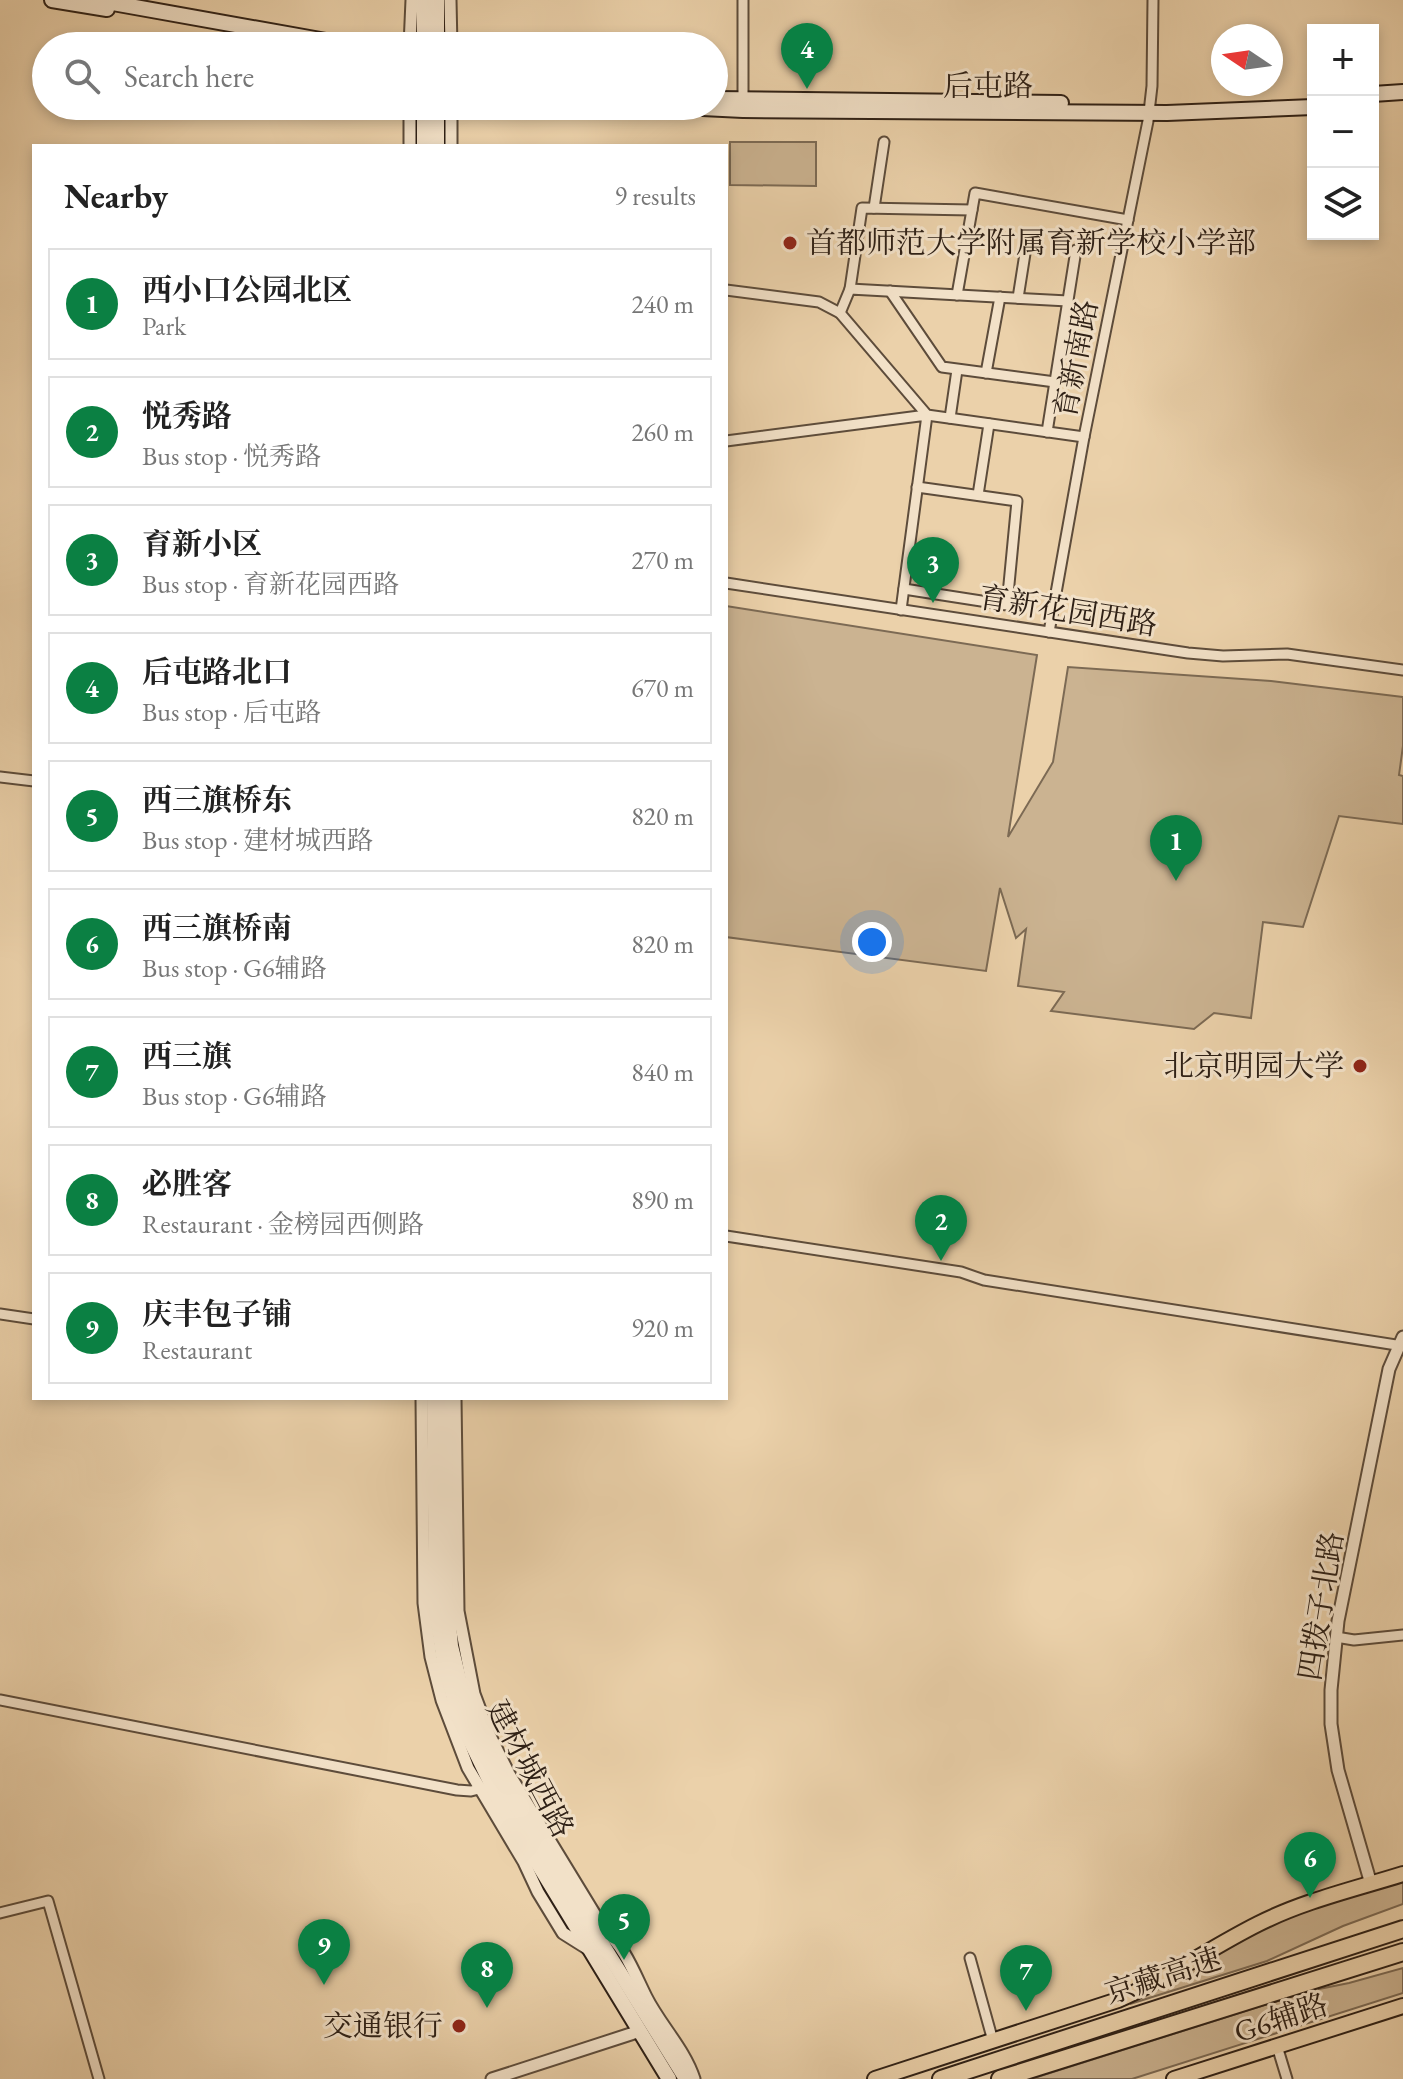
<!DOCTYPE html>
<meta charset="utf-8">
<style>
:root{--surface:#fff;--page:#f6f6f6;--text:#222;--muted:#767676;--line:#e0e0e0;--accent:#0b8043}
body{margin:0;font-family:"EB Garamond","Noto Serif SC",serif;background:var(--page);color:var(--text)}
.controls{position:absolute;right:24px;top:24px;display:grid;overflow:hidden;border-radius:0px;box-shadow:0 4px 12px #0003}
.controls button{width:72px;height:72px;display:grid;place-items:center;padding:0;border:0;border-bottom:2px solid var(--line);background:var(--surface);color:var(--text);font:40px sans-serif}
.compass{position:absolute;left:1211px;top:24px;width:72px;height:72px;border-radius:50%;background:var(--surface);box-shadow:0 4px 12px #0003;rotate:283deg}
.you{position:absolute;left:872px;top:942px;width:28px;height:28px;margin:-20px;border:6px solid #fff;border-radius:50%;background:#1a73e8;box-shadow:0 0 0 12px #1a73e833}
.badge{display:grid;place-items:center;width:52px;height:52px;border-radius:50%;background:var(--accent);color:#fff;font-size:26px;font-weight:700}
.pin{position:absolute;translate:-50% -66px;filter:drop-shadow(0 2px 4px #0008)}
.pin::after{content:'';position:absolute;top:42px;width:28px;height:24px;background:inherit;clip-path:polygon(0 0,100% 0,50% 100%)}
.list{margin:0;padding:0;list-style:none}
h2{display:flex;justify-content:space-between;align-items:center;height:104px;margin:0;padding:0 32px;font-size:34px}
h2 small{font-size:26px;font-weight:400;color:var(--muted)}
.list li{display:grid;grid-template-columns:52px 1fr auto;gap:24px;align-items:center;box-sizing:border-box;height:112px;margin:0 16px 16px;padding:0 16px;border:2px solid var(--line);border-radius:0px}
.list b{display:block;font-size:30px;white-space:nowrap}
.list p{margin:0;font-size:26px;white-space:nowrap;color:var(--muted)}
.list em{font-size:26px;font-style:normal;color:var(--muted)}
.icon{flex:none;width:44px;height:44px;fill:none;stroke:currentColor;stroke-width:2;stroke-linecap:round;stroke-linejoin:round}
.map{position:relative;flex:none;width:1403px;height:2079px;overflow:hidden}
.search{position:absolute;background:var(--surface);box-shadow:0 4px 12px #0003;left:32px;top:32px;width:696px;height:88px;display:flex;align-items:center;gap:20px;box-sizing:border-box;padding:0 28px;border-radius:44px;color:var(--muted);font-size:30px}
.panel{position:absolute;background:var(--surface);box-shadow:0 4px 12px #0003;left:32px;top:144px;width:696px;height:1256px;border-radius:0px}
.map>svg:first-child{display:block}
.green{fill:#cbb391;stroke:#7c6a54;stroke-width:2}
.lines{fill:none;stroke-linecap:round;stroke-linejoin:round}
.minor-casing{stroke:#5d4c3b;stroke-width:13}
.tertiary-casing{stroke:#5d4c3b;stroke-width:15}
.secondary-casing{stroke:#2e2016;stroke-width:18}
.primary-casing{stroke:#2e2016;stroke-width:18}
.motorway-casing{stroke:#2e2016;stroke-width:20}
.minor{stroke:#f2e1c8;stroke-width:9}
.tertiary{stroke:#f2e1c8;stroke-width:11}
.secondary{stroke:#f2e1c8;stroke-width:14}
.primary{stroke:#ebd1aa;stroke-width:14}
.motorway{stroke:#ebd1aa;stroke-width:16}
.poi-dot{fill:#8f2418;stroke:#f2e1c8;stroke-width:3}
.labels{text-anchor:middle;stroke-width:6;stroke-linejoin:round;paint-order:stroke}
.street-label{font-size:30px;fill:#2e2016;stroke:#f2e1c8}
.poi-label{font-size:30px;fill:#2e2016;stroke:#f2e1c8;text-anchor:end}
</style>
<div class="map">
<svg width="1403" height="2079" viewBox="0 0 1403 2079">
<rect width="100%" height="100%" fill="#ebd1aa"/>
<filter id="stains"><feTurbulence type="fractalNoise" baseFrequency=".0025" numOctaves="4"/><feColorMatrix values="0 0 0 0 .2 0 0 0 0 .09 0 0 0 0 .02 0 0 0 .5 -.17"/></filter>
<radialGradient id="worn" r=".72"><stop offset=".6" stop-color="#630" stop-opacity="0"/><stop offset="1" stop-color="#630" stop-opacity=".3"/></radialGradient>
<g class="green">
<path d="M730,142H816V186L730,185Z"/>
<path d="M726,606L1037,655L1008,837L1053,762L1068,667L1271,681L1403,697V746L1399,775L1403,776V824L1339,816L1303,927L1263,922L1251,1018L1214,1013L1194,1029L1051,1011L1064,992L1018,986L1026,929L1016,938L1000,888L986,971L726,937Z"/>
<path d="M1403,1879V1904L1343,1926L1267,1961L1130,2004L1246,1935L1290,1915Z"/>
<path d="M1403,1968V1993L1132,2079H1031L1309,1991L1349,1983Z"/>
</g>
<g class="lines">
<g class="minor-casing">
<g id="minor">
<path d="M743,0V100"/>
<path d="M874,208L884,142"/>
<path d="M850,289L862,208L972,210"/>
<path d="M726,290L819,302L840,313L927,415L1084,437"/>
<path d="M890,291L942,367L1055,382"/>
<path d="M957,295L975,193L1128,220"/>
<path d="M1018,298L1027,241"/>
<path d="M840,313L850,289L1068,301"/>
<path d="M986,373L1000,297"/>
<path d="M950,418L957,370"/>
<path d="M1047,432L1076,250"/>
<path d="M726,441L927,415L901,610"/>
<path d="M978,495L989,424"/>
<path d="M726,583L1188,653L1223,656L1287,654L1403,670"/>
<path d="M904,589L1007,605L1017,501L917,487"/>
<path d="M1049,632L1084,437L1148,121L1152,86L1153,0"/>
<path d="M0,777L34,781"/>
<path d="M726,1236L961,1272L984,1280L1403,1346"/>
<path d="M0,1314L34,1319"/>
<path d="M1336,1637L1354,1640L1403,1635"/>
<path d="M0,1700L457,1790L471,1791L487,1787"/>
<path d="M0,1913L48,1901L99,2079"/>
<path d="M970,1958L993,2041"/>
<path d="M1277,2046L1287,2079"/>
</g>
</g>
<g class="tertiary-casing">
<g id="tertiary">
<path d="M450,0L451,46"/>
<path d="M410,46L412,0"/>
<path d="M410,106V146"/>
<path d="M451,106V146"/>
<path d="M422,1398L424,1603L431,1657L442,1700L468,1768L524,1862L538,1892L563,1933L590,1950"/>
<path d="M455,1398L458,1611L474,1694L489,1734L509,1774L603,1928C625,1947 634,1973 646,1997C660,2025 685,2050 694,2079"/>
<path d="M1371,1884L1338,1770L1331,1724V1690L1338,1621L1389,1369L1403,1337"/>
<path d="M492,2079L640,2031"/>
</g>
</g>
<g class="secondary-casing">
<g id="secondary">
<path d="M52,0L107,9"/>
<path d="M96,0L354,46"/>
<path d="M424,46V0"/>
<path d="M437,46V0"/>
<path d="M1373,94L1403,92"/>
<path d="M714,99L1061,103"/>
<path d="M424,106V146"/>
<path d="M437,106V146"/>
<path d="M662,106L743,110L1167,113L1313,107"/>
<path d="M434,1398L436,1607L444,1663L460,1720L499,1800L669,2079"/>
<path d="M445,1398L446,1591L451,1646L462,1691L473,1723L509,1794L686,2079"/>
</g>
</g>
<g class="primary-casing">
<g id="primary">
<path d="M875,2079L1118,2000C1167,1979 1210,1948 1258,1924C1303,1901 1355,1889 1403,1874"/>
<path d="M1174,2079L1403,2006"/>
</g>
</g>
<g class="motorway-casing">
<g id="motorway">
<path d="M941,2079L1403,1929"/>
<path d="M1000,2079L1403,1952"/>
</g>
</g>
<use href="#minor" class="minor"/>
<use href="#tertiary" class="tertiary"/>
<use href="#secondary" class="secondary"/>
<use href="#primary" class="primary"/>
<use href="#motorway" class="motorway"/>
</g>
<g class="poi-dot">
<circle cx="790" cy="243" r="8"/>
<circle cx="1360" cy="1066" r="8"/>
<circle cx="459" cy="2026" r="8"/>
</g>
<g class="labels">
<g class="street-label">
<text x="988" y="96">后屯路</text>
<text transform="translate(1076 359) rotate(-79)" y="10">育新南路</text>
<text transform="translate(1068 611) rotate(9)" y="10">育新花园西路</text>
<text transform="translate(1321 1606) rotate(-81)" y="10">四拨子北路</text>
<text transform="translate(530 1769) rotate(62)" y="10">建材城西路</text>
<text transform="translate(1163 1976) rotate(-18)" y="10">京藏高速</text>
<text transform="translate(1281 2018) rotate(-18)" y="10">G6辅路</text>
</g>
<g class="poi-label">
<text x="806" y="253" text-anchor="start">首都师范大学附属育新学校小学部</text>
<text x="1344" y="1076">北京明园大学</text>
<text x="443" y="2036">交通银行</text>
</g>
</g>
<rect width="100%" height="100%" filter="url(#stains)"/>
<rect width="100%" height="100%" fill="url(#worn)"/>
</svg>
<div class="controls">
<button>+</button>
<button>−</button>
<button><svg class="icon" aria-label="layers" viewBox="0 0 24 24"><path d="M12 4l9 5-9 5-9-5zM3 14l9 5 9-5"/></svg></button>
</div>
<svg class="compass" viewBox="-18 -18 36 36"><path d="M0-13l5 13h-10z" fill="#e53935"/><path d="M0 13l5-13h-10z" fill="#767676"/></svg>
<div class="you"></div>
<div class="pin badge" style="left:1176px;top:881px">1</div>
<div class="pin badge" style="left:941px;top:1261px">2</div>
<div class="pin badge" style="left:933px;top:603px">3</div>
<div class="pin badge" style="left:807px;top:89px">4</div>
<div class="pin badge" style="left:624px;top:1960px">5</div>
<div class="pin badge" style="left:1310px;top:1898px">6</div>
<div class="pin badge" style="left:1026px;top:2011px">7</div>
<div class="pin badge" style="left:487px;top:2008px">8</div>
<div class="pin badge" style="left:324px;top:1985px">9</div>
<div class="search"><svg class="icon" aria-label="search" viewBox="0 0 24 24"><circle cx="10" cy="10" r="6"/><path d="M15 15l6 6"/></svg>Search here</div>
<section class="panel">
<h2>Nearby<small>9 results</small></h2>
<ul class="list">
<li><span class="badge">1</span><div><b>西小口公园北区</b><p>Park</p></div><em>240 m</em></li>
<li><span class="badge">2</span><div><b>悦秀路</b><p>Bus stop · 悦秀路</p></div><em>260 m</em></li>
<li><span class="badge">3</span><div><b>育新小区</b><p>Bus stop · 育新花园西路</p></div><em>270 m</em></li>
<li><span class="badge">4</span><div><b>后屯路北口</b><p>Bus stop · 后屯路</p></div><em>670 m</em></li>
<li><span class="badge">5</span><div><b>西三旗桥东</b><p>Bus stop · 建材城西路</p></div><em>820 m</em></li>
<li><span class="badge">6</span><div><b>西三旗桥南</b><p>Bus stop · G6辅路</p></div><em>820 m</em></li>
<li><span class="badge">7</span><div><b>西三旗</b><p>Bus stop · G6辅路</p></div><em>840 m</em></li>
<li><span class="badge">8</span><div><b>必胜客</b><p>Restaurant · 金榜园西侧路</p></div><em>890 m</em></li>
<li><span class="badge">9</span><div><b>庆丰包子铺</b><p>Restaurant</p></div><em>920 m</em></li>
</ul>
</section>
</div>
